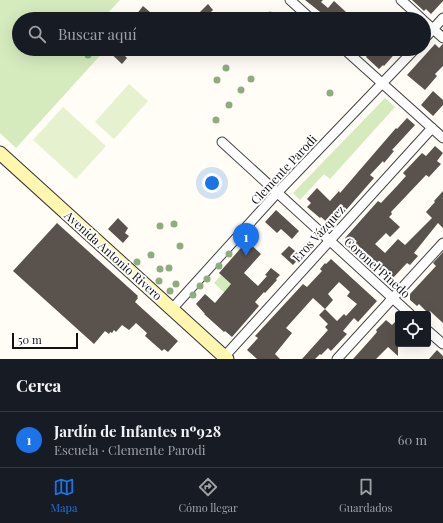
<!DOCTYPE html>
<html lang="es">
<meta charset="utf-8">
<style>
:root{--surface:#171b24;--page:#20242c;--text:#f1f3f6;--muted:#9ea1a6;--line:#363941;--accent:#1a73e8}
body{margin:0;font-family:"Playfair Display",serif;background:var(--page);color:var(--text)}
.controls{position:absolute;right:12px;bottom:12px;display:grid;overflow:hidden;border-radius:4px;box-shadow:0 4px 16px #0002}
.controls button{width:36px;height:36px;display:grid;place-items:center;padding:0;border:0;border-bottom:1px solid var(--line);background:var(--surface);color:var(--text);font:20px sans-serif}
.scale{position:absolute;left:12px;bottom:10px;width:66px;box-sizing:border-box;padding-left:4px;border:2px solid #111;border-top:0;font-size:11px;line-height:14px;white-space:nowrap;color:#111;-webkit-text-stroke:3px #fff;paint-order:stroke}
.you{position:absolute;left:212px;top:183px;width:14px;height:14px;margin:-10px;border:3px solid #fff;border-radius:50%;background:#1a73e8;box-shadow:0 0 0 6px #1a73e833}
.badge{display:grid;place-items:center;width:26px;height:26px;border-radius:50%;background:var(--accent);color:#fff;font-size:13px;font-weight:700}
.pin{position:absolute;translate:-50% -33px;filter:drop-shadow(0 1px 2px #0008)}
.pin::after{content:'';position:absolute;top:21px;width:14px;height:12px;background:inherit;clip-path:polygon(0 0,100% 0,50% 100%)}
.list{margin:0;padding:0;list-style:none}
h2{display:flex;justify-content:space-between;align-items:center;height:52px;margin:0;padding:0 16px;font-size:17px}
h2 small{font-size:13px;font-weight:400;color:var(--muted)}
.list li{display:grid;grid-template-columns:26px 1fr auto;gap:12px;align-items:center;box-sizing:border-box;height:56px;padding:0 16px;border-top:1px solid var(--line)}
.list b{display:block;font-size:15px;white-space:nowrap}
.list p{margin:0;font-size:13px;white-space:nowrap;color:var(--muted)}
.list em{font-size:13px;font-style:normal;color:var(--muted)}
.icon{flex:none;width:22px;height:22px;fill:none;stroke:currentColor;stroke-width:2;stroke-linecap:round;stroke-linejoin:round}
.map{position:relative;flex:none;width:443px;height:359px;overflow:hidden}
.search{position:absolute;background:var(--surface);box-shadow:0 4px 16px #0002;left:12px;right:12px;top:12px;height:44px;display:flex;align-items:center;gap:10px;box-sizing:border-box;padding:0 14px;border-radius:22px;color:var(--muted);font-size:15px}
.sheet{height:108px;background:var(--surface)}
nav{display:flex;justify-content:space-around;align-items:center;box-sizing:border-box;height:56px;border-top:1px solid var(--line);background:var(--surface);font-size:11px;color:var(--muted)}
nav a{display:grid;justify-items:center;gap:2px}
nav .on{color:var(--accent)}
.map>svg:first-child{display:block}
.green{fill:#d5ebbd}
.pitch{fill:#e6f2cf}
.building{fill:#5a524d;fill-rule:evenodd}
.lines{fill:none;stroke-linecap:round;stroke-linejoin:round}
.minor-casing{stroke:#444;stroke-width:11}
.secondary-casing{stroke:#333;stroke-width:15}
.minor{stroke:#fff;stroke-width:9}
.secondary{stroke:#fff6b0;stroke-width:13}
.tree{fill:#8dad7f}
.labels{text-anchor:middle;stroke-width:4;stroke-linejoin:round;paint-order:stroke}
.street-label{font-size:12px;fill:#111;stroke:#fff}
</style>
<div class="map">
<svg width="443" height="359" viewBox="0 0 443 359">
<rect width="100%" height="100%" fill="#fffdf5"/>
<g class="green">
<path d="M0,0H120L102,19H19V49H106L16,148L0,133Z"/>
<path d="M385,98L395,107L330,179L324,174L300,200L293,193Z"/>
<path d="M221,275L233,286L226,294L214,283Z"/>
</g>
<g class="pitch">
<path d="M129,84L148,101L114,139L95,122Z"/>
<path d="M63,107L106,146L76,179L33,140Z"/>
</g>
<g class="building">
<path d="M305,0H323L321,2L328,8L334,1L346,12L339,19H329Z"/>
<path d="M412,0H443V1L431,14L426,9L424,11Z"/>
<path d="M208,4L213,10L204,19H202L197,15Z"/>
<path d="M143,6L158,19H133Z"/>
<path d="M435,44L439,48L443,44V66L435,74L437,76L425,90L407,75Z"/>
<path d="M106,49H118L127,58L122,64Z"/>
<path d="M372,49H399L384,66L383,65L379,69L366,57Z"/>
<path d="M433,91L443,100V105L433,116L421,105Z"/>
<path d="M407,118L415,125L392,150L394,151L384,163L383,161L370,175L374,178L333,225H330L321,217L320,218L307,207L311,203L307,199L317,188L330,201L339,191L340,193L396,128L397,129Z"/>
<path d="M435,146L443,153L437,161L441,164L429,177L426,175L391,212L392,214L389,217L400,227L390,237L386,233L375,244L385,253L398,239L405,245L432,218L426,212L435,202L434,201L443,191V228L438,223L414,253L418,256L410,265L407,263L392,279L385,272L384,274L371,262L374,260L361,248L357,251L347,242L348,241L345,238L378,201L381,203L397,186L406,176L403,173L422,153L426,156Z"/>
<path d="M276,210L299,231L292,239L281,229L277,233L265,222Z"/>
<path d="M118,218L128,228L125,233L129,236L123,243L108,229Z"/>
<path d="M57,223L138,296L137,297L138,298L135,302L178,341L168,352L164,349L162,351L145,336L147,333L136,323L129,330L122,325L116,332L114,330L112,333L110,332L109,334L105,331L94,344L13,271Z"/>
<path d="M247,241L261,254L244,273L258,286L267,276L265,275L271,268L280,275L276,279L277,280L265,293L264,292L255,302L259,306L232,337L225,331L224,332L204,314H205L196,304L205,294L215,303L231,284L219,273Z"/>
<path d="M289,246L301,256L293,265L281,254Z"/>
<path d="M443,252V323L430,311L428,313L419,304L417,306L410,300V294L436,266L433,263Z"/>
<path d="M331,259L377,301L358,322L354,318L343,331L347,334L331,351L328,348L321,355L320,354L315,359H302L328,330L325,327L328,324L319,315L325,309L313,298L286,328L292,333L275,354L280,359H257L247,350L258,338L255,336L303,284L307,287L322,271L320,269L325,263L326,264ZM339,282L350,292L347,296L357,304L346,316L344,314L337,321L325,309L333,300L328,294Z"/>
<path d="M398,319V356L388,347L376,359H353L371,339L377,332L376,330L386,320L392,325Z"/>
<path d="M437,350L443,356V359H429Z"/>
</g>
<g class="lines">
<g class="minor-casing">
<g id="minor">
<path d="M290,0L311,19"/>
<path d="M401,0L422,19"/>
<path d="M424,21L443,38"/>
<path d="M424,39L443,18"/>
<path d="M344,49L443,138"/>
<path d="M222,142L410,314"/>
<path d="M172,309L277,193L415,49"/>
<path d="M428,331L443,344"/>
<path d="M224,357L432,128"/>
<path d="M337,359L443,243"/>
</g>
</g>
<g class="secondary-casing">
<path id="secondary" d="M0,153L227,359"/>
</g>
<use href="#minor" class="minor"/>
<use href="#secondary" class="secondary"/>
</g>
<g class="tree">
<circle cx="270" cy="15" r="3.5"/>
<circle cx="88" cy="55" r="3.5"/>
<circle cx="226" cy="68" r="3.5"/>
<circle cx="251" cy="79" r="3.5"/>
<circle cx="217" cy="80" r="3.5"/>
<circle cx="241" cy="90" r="3.5"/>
<circle cx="330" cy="93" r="3.5"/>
<circle cx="229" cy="105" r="3.5"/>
<circle cx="216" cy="120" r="3.5"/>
<circle cx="174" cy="224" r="3.5"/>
<circle cx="160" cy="226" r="3.5"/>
<circle cx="243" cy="240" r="3.5"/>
<circle cx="180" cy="246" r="3.5"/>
<circle cx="229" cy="254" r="3.5"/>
<circle cx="151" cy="255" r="3.5"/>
<circle cx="137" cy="262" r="3.5"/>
<circle cx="219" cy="266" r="3.5"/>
<circle cx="169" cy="268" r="3.5"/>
<circle cx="160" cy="269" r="3.5"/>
<circle cx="207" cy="279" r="3.5"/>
<circle cx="159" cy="281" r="3.5"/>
<circle cx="176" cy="284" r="3.5"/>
<circle cx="200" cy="286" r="3.5"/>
<circle cx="170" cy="291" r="3.5"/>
<circle cx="193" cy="295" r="3.5"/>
</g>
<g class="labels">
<g class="street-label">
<text transform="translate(284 170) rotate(-47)" y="4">Clemente Parodi</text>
<text transform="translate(319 234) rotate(-48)" y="4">Eros Vázquez</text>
<text transform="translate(113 256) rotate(42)" y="4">Avenida Antonio Rivero</text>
<text transform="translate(377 268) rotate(42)" y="4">Coronel Pinedo</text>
</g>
</g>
</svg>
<div class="controls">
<button><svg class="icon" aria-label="locate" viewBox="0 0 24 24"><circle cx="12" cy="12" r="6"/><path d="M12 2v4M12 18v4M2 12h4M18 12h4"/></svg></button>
</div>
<div class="scale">50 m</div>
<div class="you"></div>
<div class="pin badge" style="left:246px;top:256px">1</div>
<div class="search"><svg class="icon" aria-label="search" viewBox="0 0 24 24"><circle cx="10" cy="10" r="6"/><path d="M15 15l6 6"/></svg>Buscar aquí</div>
</div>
<section class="sheet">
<h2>Cerca<small></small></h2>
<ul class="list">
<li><span class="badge">1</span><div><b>Jardín de Infantes nº928</b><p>Escuela · Clemente Parodi</p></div><em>60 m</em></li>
</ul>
</section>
<nav>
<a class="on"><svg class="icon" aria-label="map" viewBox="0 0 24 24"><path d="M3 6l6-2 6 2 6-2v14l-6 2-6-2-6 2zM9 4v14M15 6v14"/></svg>Mapa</a>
<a><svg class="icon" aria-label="directions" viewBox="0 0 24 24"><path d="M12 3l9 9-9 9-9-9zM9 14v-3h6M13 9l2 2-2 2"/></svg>Cómo llegar</a>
<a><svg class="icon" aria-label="saved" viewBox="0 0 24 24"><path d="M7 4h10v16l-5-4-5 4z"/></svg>Guardados</a>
</nav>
